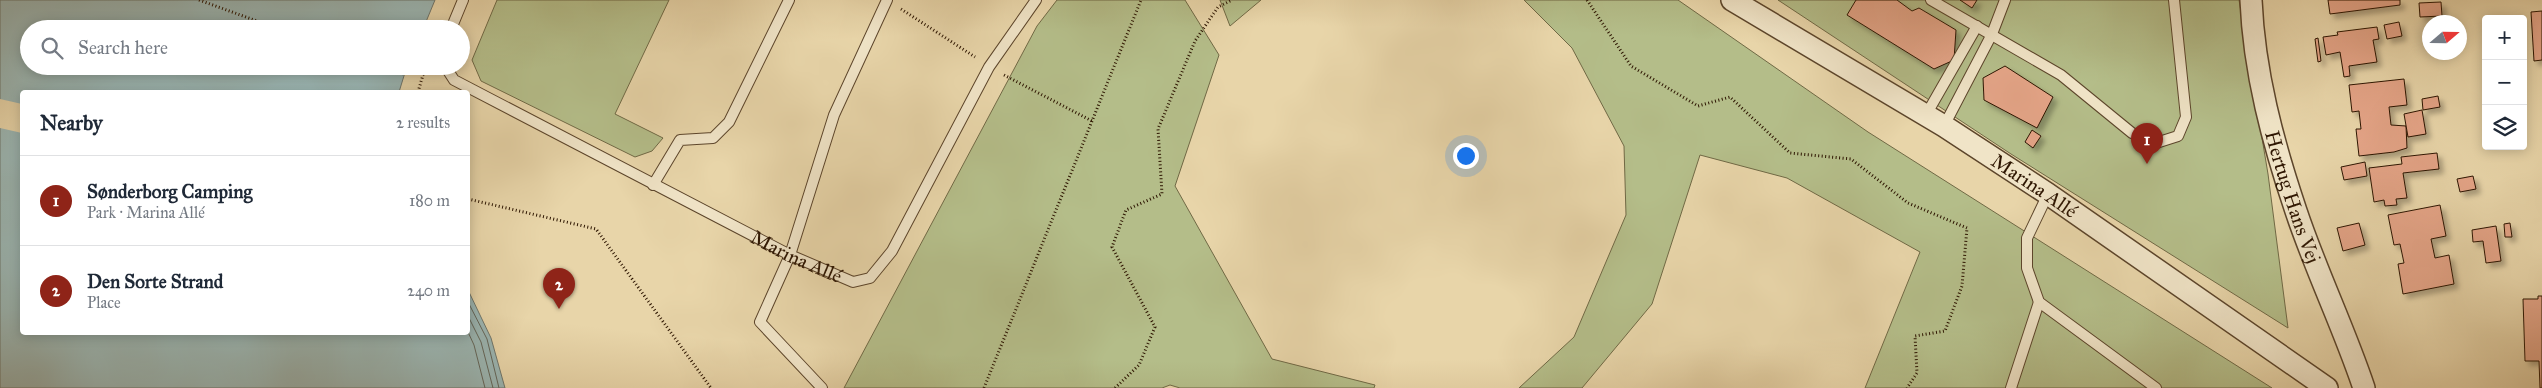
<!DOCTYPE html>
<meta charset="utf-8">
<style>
:root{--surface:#fff;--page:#f2f2f3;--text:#1f2937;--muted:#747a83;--line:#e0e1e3;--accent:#8f2418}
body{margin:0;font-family:"IM FELL Great Primer",serif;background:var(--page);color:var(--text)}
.controls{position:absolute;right:15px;top:15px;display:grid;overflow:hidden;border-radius:5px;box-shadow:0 2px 12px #0003}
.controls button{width:45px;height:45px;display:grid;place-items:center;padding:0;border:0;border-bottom:1px solid var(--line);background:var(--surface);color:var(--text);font:25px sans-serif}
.compass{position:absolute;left:2422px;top:15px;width:45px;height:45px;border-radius:50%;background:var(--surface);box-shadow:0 2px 12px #0003;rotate:70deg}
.you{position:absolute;left:1465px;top:155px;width:18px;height:18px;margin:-12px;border:4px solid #fff;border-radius:50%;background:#1a73e8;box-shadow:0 0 0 8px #1a73e833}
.badge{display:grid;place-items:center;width:32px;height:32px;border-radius:50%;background:var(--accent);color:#fff;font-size:16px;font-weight:700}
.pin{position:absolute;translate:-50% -41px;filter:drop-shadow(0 1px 2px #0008)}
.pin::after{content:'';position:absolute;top:26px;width:18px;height:15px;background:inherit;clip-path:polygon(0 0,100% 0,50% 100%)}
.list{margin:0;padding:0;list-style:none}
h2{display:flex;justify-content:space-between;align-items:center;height:65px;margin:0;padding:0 20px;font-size:21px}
h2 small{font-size:16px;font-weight:400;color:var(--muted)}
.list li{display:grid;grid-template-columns:32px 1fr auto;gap:15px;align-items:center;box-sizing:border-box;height:90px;padding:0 20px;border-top:1px solid var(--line)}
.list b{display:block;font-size:19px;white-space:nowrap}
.list p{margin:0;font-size:16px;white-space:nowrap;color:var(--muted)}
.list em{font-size:16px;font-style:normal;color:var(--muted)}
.icon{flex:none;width:28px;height:28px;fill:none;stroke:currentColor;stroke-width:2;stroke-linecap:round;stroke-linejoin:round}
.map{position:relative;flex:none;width:2542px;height:388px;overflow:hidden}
.search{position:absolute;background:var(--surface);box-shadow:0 2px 12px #0003;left:20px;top:20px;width:450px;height:55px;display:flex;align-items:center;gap:12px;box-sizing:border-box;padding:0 18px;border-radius:28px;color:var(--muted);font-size:19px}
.panel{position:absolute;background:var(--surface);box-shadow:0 2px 12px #0003;left:20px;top:90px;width:450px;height:245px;border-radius:5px}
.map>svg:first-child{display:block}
.green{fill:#b4bd89;stroke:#706945}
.water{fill:#9bb6b3;stroke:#6f766c}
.pier{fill:#e8d5a9}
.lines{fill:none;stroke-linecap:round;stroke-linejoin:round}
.shore{stroke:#64665a;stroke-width:1}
.building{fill:#e4a487;stroke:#2d1501;filter:url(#shadow)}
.lane-casing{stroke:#5c452b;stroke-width:12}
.street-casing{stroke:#5c452b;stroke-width:24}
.path{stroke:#2d1501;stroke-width:3;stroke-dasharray:1 2.5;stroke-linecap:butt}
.lane{stroke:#f0e4c7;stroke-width:10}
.street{stroke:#f0e4c7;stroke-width:21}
.labels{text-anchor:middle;stroke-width:4;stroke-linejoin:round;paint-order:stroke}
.street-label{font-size:20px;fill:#2d1501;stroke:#f0e4c7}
</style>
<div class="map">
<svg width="2542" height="388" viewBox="0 0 2542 388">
<defs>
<filter id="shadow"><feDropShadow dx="4.5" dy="4.5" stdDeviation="2.5" flood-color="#0004"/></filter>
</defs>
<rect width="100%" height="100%" fill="#e8d5a9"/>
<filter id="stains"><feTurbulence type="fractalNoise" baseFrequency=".004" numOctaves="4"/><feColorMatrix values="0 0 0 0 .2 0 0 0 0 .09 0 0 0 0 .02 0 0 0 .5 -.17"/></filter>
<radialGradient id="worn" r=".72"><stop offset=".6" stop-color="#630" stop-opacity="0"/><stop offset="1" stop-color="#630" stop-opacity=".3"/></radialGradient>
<g class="green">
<path d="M497,0H669L615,114L663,138L652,151L635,157L481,81L472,60Z"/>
<path d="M1057,0H1185L1219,55L1175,186L1272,359L1375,385L1374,388H1180L1170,385L1162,388H844L1037,26Z"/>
<path d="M1220,0H1261L1230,26Z"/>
<path d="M1524,0H1678L1868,132L2272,388H1865L1920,252L1787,178L1700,155L1652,304L1582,388H1519L1574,337L1626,215L1624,146L1572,48Z"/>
<path d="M1778,0H2239L2268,174L2288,328L2011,154Z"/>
</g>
<path class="water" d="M0,0H435L423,29H29V66H407L399,92H22V332H468V290L491,338L505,388H0Z"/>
<path class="pier" d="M0,99L22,104V133L0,128Z"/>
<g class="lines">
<g class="shore">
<path d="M468,302L487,339L499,388"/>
<path d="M468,316L481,342L493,388"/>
<path d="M468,332L474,345L485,388"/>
</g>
</g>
<g class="building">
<path d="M1856,0H1897L1912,11L1919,8L1956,30L1954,60L1934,69L1847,15Z"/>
<path d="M1960,0H1977L1972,8Z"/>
<path d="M2328,0H2400V5L2330,14Z"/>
<path d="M2441,2L2442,16L2420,17L2419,3Z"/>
<path d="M2542,11V60L2534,61L2531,12Z"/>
<path d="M2399,22L2402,36L2387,39L2384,25Z"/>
<path d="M2377,27L2379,39L2373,40L2377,62L2349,66L2350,76L2344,77L2340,52L2326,55L2323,37L2338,35L2337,32Z"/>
<path d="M2318,38L2321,61L2318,62L2315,39Z"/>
<path d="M2005,66L2053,97L2037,128L1984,100L1983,78Z"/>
<path d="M2404,79L2407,105L2389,107L2391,125L2406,126L2407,148L2394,152L2359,156L2356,129H2361L2359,111L2352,112L2349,85Z"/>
<path d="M2438,96L2440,107L2423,110L2422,99Z"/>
<path d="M2422,110L2426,134L2408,137L2404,114Z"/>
<path d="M2032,130L2041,136L2033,148L2025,142Z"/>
<path d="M2437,153L2439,169L2403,173L2407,198L2396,199L2397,205L2385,206L2384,200L2374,202L2369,168L2402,164L2401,157Z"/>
<path d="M2365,162L2367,176L2344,180L2341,167Z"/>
<path d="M2473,176L2476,189L2460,192L2457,179Z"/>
<path d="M2440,205L2446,236L2431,239L2435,258L2449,255L2454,284L2403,294L2398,264L2404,263L2400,244L2394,245L2388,215Z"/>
<path d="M2359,223L2365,245L2343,251L2337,228Z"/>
<path d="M2510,223L2512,237H2505L2504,224Z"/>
<path d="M2496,226L2501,261L2486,263L2483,241L2473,242L2472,230Z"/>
<path d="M2538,296H2542V388H2540L2539,361H2525L2523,299H2538Z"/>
</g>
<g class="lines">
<g class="lane-casing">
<g id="lane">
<path d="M1931,0L2061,75L2132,133L2156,143L2178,136L2186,117L2174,0"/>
<path d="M451,29L463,0"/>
<path id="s1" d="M445,66L454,80L790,255L853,282L870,278L892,251L989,67L1036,0"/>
<path d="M1926,115L1977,26"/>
<path d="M1944,126L1992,34L2005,0"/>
<path d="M653,185L680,140L713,138L729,122L789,0"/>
<path d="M2048,194L2027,238V268L2039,302L2156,388"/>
<path d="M822,388L760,322L790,255L834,115L887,0"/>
<path d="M2011,388L2039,302"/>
</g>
</g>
<g class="street-casing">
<g id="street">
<path id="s2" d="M1732,0L1944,126L2048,194L2327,388"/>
<path id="s3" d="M2251,0C2254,72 2273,143 2296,211C2316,271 2344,328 2364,388"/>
</g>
</g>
<g class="path">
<path d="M199,0L279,29"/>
<path d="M1587,0L1631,66L1698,106L1730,97L1790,153L1851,159L1908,203L1967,228L1962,286L1945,331L1915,336L1917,373L1907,388"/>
<path d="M901,9L975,57"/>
<path d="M383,66L404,74"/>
<path d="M1004,75L1092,121"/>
<path d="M418,92L423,75L429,71"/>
<path d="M468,199L596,229L711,388"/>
<path d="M984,388L1141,0"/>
<path d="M1115,388L1139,365L1155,327L1112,247L1126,210L1162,194L1158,129L1195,41L1218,7L1232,0"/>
</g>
<use href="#lane" class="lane"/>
<use href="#street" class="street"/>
</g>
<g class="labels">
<g class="street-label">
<text dy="7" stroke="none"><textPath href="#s2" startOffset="355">Marina Allé</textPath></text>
<text dy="7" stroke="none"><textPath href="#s3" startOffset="202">Hertug Hans Vej</textPath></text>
<text dy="7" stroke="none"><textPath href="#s1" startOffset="402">Marina Allé</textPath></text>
</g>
</g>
<rect width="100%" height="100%" filter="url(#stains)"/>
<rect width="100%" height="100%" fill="url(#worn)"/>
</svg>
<div class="controls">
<button>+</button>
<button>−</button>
<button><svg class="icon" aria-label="layers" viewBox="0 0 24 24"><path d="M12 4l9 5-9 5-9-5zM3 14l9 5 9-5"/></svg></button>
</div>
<svg class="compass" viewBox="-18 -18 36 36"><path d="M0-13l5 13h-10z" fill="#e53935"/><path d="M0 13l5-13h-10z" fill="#747a83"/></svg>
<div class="you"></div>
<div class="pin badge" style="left:2147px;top:164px">1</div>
<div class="pin badge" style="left:559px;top:309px">2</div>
<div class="search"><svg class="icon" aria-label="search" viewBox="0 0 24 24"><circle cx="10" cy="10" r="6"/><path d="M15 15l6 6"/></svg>Search here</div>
<section class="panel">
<h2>Nearby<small>2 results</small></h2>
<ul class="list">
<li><span class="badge">1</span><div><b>Sønderborg Camping</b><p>Park · Marina Allé</p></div><em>180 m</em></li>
<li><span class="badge">2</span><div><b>Den Sorte Strand</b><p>Place</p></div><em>240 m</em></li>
</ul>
</section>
</div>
